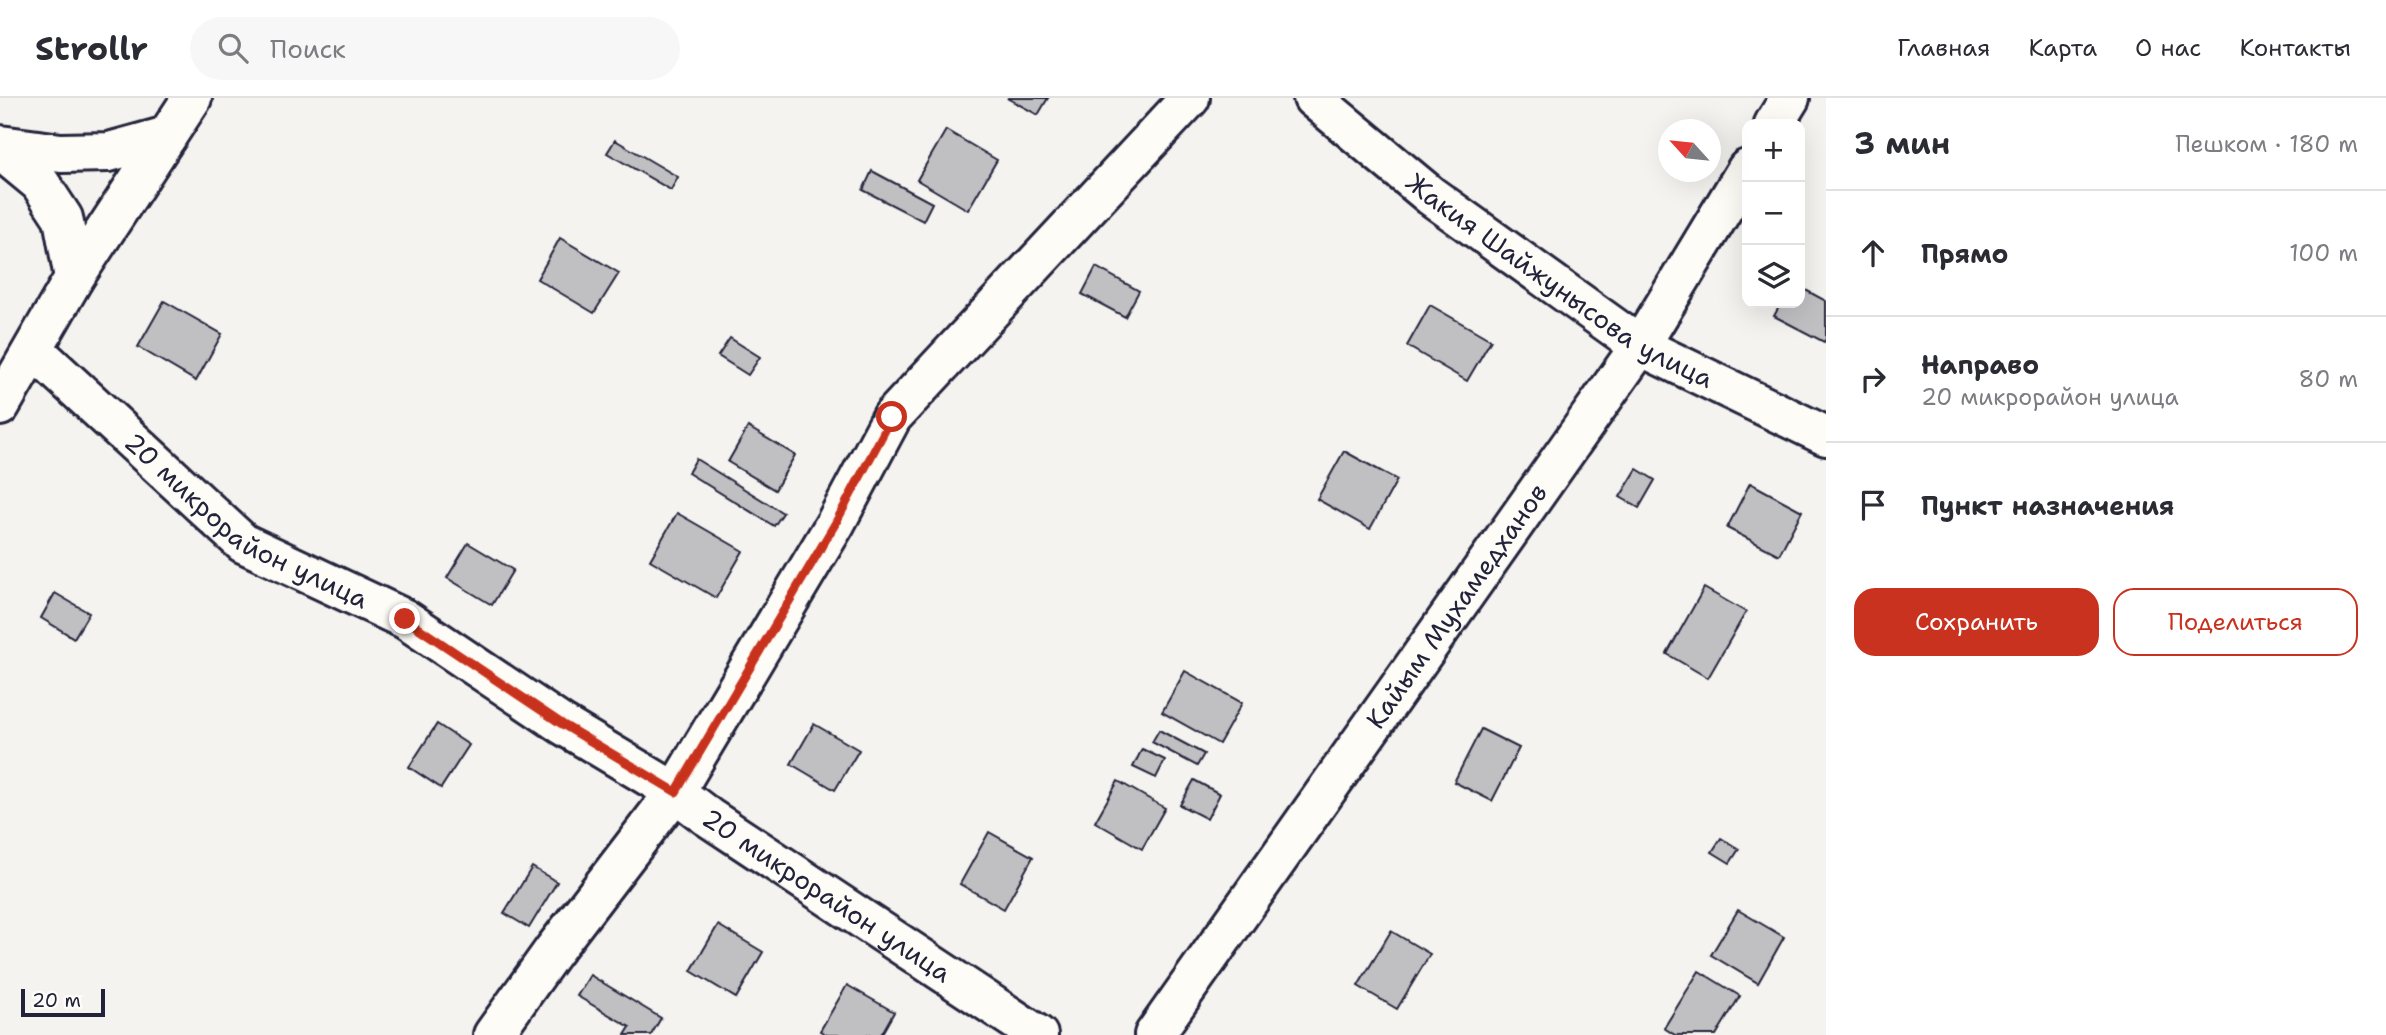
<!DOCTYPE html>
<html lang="ru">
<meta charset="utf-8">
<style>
:root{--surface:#fff;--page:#f7f7f7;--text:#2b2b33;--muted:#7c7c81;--line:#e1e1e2;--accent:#c8321e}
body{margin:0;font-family:"Shantell Sans",sans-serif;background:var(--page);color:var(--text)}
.controls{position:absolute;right:21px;top:21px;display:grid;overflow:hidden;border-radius:14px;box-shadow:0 7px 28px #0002}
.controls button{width:63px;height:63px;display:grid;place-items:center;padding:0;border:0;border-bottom:2px solid var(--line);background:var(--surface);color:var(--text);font:35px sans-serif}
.compass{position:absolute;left:1658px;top:21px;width:63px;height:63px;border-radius:50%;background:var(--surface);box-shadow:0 7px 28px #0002;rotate:297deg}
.scale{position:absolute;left:21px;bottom:18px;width:84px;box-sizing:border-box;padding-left:7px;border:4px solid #22223b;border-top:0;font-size:19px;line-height:24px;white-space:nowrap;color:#22223b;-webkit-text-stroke:5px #fdfcf7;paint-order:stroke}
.stop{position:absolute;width:21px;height:21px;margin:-16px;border:5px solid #c8321e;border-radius:50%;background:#fff}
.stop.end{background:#c8321e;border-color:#fff;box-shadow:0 2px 7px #0008}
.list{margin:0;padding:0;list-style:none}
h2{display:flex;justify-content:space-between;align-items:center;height:91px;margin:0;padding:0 28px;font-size:30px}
h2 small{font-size:23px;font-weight:400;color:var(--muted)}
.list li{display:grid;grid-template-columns:46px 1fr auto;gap:21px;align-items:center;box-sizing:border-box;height:126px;padding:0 28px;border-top:2px solid var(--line)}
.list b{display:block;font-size:26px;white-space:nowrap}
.list p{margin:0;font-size:23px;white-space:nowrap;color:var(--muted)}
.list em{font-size:23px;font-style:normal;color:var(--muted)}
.actions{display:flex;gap:14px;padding:21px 28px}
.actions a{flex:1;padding:16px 0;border:2px solid var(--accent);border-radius:21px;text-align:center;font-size:24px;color:var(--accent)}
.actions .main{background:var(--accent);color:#fff}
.icon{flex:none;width:38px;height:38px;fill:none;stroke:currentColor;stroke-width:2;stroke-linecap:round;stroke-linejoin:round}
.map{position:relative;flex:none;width:1826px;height:937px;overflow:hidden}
header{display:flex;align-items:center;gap:42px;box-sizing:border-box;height:98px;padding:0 35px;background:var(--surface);border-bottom:2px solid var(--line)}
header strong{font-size:33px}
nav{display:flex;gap:38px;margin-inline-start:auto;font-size:24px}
.search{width:490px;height:63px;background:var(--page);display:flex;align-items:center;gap:18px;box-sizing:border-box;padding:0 24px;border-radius:38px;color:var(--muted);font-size:26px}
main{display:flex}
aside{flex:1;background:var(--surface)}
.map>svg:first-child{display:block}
.building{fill:#c0bfc2;stroke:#22223b;stroke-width:2}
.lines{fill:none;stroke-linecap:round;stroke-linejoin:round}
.minor-casing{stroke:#22223b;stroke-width:44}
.minor{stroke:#fdfcf7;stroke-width:38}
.route{stroke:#c8321e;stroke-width:9}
.labels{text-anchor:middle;stroke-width:7;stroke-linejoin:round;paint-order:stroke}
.street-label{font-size:26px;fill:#22223b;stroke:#fdfcf7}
</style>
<header>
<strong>Strollr</strong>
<div class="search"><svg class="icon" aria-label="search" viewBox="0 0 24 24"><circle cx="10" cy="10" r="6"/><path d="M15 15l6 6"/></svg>Поиск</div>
<nav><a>Главная</a><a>Карта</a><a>О нас</a><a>Контакты</a></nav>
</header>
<main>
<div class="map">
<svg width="1826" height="937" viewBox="0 0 1826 937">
<rect width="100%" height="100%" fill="#f4f3ef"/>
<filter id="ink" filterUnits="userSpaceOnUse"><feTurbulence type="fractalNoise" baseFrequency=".0143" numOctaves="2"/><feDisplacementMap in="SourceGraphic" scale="14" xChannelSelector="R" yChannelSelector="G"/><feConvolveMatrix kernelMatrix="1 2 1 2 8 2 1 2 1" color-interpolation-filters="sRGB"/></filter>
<g filter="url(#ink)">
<g class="building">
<path d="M1007,0H1048L1038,17Z"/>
<path d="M946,32L997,62L968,112L917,82Z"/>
<path d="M615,42L678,79L671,92L607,55Z"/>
<path d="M872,73L932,105L923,123L863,92Z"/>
<path d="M560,140L619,175L594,215L537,181Z"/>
<path d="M1096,169L1139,193L1125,219L1082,196Z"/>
<path d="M1800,189L1826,203V241L1824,244L1774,218L1781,205H1800Z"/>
<path d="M164,203L222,236L196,283L138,249Z"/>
<path d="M1430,207L1491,242L1467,283L1407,248Z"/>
<path d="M730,240L760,259L748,277L718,258Z"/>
<path d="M748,329L795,357L775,392L728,364Z"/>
<path d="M1344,353L1397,382L1370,431L1317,401Z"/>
<path d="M696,361L783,415L774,428L688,375Z"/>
<path d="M1637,371L1655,382L1639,410L1620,399Z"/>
<path d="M1750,385L1802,413L1779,457L1727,430Z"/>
<path d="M677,415L743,453L716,500L650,462Z"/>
<path d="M468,445L513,472L492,507L447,480Z"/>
<path d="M1704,490L1746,514L1708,580L1667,556Z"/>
<path d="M55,495L89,515L74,540L41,520Z"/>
<path d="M1185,573L1242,605L1219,646L1162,614Z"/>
<path d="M437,626L469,647L441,690L409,669Z"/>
<path d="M814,626L859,652L835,692L791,666Z"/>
<path d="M1481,631L1519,650L1492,703L1454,684Z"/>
<path d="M1159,632L1204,656L1197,668L1152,644Z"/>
<path d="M1142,651L1165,662L1156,680L1133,669Z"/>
<path d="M1194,682L1220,696L1207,721L1180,707Z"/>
<path d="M1118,683L1165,710L1142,751L1095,724Z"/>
<path d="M989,734L1033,759L1004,811L960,786Z"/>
<path d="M1721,740L1739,751L1730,765L1712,754Z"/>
<path d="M532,769L557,784L529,830L504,815Z"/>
<path d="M1738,812L1784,839L1758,885L1711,857Z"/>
<path d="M718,827L763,854L736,900L691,873Z"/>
<path d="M1391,833L1430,856L1397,911L1358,888Z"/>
<path d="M1699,873L1740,898L1716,937H1675L1664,930Z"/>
<path d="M590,877L661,920L651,937H625L630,929L577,898Z"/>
<path d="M847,887L894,914L881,937H827L820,933Z"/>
</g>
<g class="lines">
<g class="minor-casing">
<g id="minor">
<path id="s1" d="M1313,0L1431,98L1640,248L1826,338"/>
<path d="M1774,26L1790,0"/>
<path d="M0,47L61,55L109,54L167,38"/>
<path d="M0,52L40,85L63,120L74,180"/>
<path id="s2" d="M34,252L243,445L405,521L563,627L675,694L708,719L1038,937"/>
<path d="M0,308L74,180L192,0"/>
<path d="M493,937L553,853L675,694L835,426L892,319L1190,0"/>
<path id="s3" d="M1154,937L1640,248L1747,71"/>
</g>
</g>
<use href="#minor" class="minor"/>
</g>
</g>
<g class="lines" filter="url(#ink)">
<path class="route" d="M405,521L562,626L676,694L835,426L892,319"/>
</g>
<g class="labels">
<g class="street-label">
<text dy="9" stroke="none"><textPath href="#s1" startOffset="308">Жакия Шайжунысова улица</textPath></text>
<text dy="9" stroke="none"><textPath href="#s2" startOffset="275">20 микрорайон улица</textPath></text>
<text dy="9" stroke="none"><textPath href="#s3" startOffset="525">Кайым Мухамедханов</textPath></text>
<text dy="9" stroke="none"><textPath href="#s2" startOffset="968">20 микрорайон улица</textPath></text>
</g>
</g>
</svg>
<div class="controls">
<button>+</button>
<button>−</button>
<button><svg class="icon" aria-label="layers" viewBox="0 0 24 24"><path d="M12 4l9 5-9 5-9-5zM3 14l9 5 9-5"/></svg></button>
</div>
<svg class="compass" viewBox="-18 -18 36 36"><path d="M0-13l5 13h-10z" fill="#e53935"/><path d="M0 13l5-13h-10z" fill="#7c7c81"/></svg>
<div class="scale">20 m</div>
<div class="stop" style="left:892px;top:319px"></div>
<div class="stop end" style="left:405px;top:521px"></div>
</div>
<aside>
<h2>3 мин<small>Пешком · 180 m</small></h2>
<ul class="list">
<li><svg class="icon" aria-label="ahead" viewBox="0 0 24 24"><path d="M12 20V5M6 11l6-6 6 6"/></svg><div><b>Прямо</b></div><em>100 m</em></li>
<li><svg class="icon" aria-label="right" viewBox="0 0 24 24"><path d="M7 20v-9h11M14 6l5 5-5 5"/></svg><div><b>Направо</b><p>20 микрорайон улица</p></div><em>80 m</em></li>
<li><svg class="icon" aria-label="arrive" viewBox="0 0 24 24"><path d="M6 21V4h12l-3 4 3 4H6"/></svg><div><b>Пункт назначения</b></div></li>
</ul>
<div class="actions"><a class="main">Сохранить</a><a>Поделиться</a></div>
</aside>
</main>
